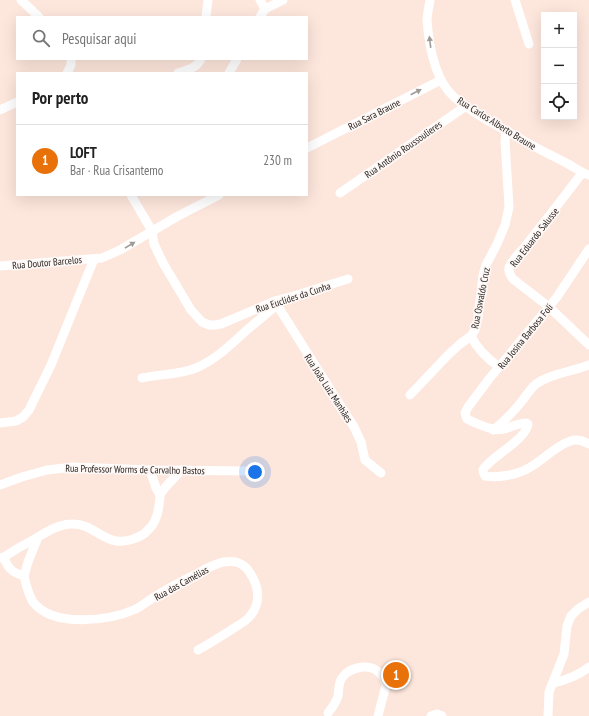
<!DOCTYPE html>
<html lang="pt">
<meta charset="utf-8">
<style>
:root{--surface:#fff;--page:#f6f6f6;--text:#222;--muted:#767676;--line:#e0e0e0;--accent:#db2777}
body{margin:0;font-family:"PT Sans Narrow",sans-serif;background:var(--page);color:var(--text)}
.controls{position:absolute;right:12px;top:12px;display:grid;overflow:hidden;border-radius:0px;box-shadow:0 4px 16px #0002}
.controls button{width:36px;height:36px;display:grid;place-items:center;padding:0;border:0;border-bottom:1px solid var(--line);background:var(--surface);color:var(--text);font:20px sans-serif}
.you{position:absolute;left:255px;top:472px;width:14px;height:14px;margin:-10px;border:3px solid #fff;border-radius:50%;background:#1a73e8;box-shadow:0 0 0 6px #1a73e833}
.badge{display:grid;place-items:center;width:26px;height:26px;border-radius:50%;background:var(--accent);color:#fff;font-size:13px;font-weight:700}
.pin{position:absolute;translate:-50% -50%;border:2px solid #fff;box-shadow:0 1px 4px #0006}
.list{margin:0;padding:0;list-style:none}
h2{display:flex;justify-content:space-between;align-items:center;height:52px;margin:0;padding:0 16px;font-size:17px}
h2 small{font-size:13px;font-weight:400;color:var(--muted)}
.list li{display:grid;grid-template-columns:26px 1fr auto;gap:12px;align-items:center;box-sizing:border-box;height:72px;padding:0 16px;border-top:1px solid var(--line)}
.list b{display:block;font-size:15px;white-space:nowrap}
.list p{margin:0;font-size:13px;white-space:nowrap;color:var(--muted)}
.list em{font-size:13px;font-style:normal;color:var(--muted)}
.icon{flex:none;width:22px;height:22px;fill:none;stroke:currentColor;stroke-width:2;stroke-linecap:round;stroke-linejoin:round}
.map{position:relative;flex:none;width:589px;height:716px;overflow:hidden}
.search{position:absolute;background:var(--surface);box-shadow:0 4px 16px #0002;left:16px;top:16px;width:292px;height:44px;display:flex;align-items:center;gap:10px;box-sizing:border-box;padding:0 14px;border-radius:0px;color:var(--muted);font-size:15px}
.panel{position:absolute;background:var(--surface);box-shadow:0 4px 16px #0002;left:16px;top:72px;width:292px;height:124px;border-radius:0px}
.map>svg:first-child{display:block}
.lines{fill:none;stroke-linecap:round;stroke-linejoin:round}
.minor{stroke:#fff;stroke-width:9}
.oneway{fill:#9f9b99}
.labels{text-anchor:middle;stroke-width:3.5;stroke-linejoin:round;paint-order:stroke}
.street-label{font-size:10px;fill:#29211d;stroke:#fdf8f6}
</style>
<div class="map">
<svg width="589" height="716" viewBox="0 0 589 716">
<rect width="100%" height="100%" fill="#fde6dc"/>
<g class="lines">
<g class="minor">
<path d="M21,0L39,17"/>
<path d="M260,0L265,9"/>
<path d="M430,0C429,7 427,14 427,21C429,46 435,80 454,97C473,114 500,127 521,139C537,149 554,156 570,165C577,169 582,173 589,175"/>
<path d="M515,0L529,44"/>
<path d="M206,17L208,0"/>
<path d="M260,17L265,9L283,0"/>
<path d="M67,73L71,65V59"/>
<path d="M178,73C187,70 197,68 201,59"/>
<path d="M229,73L237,59"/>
<path d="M0,110L17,102"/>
<path d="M307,148L441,80"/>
<path d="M582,173C564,197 546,220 527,244C523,250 510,261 509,268C508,273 511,276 513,279L549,307L589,345"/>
<path d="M340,193L466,106"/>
<path d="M131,195L152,231L154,244L163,263L191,310L202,322L209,325H215L221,324L275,301L297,295L348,279"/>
<path d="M589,249L557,297L489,379L468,407L465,413L467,419C477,424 494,432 504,429C512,427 518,423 526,423L528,424C527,437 499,453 489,463C487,465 484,467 483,470C483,473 484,473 485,476C498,478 516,475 527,469C540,463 563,439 577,440C582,440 585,442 589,444"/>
<path d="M0,266L102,258L120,250L178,216L219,195"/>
<path d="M275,301L277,305L354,427L361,442L365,460L381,473"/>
<path d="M471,336C477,349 488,359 499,367"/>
<path d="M142,378C160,374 179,375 196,368C215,360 233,343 248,329C258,321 267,313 277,305"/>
<path d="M410,395L448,355L460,344L471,336L475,330L478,318L483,275L486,265L497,244L505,225L509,207L505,141L506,131"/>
<path d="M0,423L16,421L23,417L29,410L51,365L94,259"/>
<path d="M493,430C504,422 514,411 522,401C527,395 530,389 536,384C551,373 572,372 589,365"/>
<path d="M150,470L156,488L160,495"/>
<path d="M0,485L22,477L47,470L73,467L150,470L249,471"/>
<path d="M4,557C7,568 13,573 24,576C26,585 28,594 33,602C53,628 109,621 136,609C142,606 148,601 154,597C167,589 180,582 194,575C204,570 213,564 224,562C236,560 244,563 250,573C259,586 261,602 251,615C246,622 238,625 231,630C220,637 209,644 198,650"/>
<path d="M0,558L4,557C13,551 23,545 33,540C45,533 58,524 72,524C95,523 104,547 130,540C137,538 143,536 148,530C155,524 158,514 159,505C160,502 159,497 161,493C166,485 175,478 181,470"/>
<path d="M24,576L28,562L38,537"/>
<path d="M553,683C566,680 578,676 589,667"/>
<path d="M328,713C332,708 336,703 338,696C339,691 338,683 342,678C348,668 366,664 376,670C382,674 385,678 386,685L378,716"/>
<path d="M431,716L437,714L442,716"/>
<path d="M548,716L549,692L564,654L567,626L571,616L578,609L589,602"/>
</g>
</g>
<defs><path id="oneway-solid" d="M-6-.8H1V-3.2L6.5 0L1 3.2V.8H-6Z"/></defs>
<g class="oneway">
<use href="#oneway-solid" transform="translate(430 42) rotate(-97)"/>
<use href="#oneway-solid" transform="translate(416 92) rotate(-27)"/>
<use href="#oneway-solid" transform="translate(130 245) rotate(-31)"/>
</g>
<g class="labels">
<g class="street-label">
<text transform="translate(374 114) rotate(-27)" y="4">Rua Sara Braune</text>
<text transform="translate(497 123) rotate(32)" y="4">Rua Carlos Alberto Braune</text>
<text transform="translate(403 149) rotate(-35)" y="4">Rua Antônio Roussoulieres</text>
<text transform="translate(534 237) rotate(-52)" y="4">Rua Eduardo Salusse</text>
<text transform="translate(47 262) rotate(-5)" y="4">Rua Doutor Barcelos</text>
<text transform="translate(293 297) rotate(-18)" y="4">Rua Euclides da Cunha</text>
<text transform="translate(480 298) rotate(-79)" y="4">Rua Oswaldo Cruz</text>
<text transform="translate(525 336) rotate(-51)" y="4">Rua Josina Barbosa Foli</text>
<text transform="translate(329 388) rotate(57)" y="4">Rua João Luiz Manhães</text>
<text transform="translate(135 469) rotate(1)" y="4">Rua Professor Worms de Carvalho Bastos</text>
<text transform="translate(181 583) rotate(-29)" y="4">Rua das Camélias</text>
</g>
</g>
</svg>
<div class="controls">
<button>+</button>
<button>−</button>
<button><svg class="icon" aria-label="locate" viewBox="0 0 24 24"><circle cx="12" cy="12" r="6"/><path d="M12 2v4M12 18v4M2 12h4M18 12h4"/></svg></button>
</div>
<div class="you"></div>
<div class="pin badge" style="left:396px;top:675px;background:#e8710a">1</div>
<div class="search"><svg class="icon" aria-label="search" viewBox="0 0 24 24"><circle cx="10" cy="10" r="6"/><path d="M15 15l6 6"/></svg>Pesquisar aqui</div>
<section class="panel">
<h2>Por perto<small></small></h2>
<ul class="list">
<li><span class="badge" style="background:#e8710a">1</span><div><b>LOFT</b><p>Bar · Rua Crisantemo</p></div><em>230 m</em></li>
</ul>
</section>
</div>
